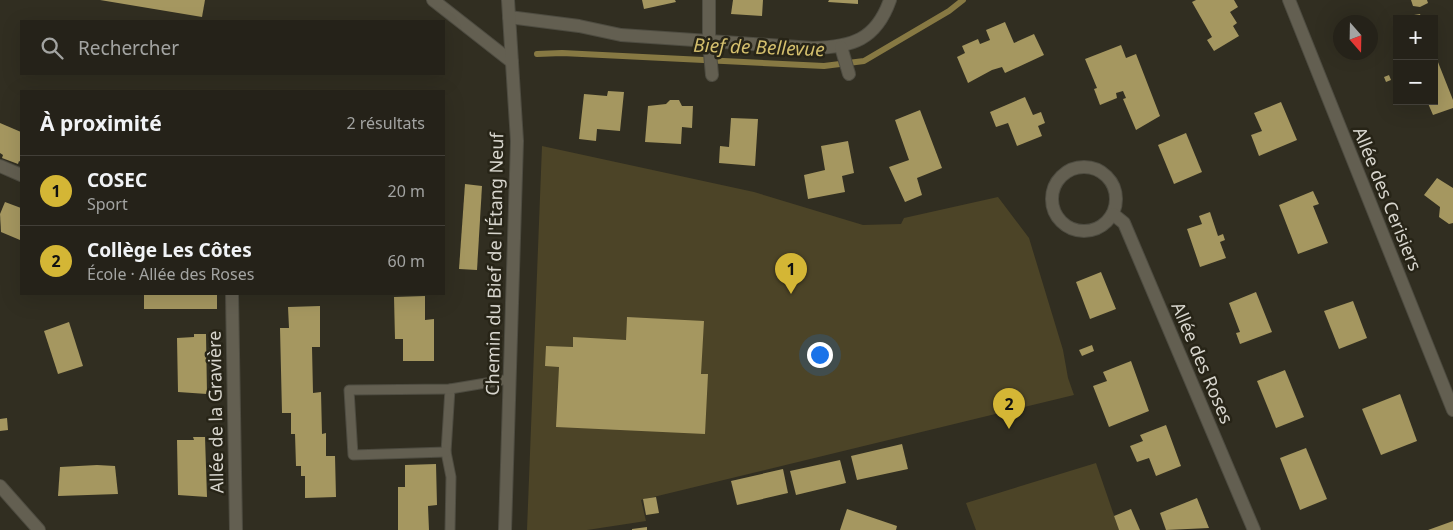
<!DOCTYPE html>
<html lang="fr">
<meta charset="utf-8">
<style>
:root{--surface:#252219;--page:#2d2a22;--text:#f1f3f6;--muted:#a3a4a2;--line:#423f38;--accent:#d4b635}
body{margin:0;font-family:"Noto Sans",sans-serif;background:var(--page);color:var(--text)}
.controls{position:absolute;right:15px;top:15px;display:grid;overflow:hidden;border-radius:0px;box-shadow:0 5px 20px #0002}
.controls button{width:45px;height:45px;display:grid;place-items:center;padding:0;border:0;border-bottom:1px solid var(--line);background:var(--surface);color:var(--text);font:25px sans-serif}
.compass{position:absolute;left:1333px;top:15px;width:45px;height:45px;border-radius:50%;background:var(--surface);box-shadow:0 5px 20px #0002;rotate:160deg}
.you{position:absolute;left:819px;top:354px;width:18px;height:18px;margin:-12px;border:4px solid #fff;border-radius:50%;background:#1a73e8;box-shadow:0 0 0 8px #1a73e833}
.badge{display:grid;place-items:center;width:32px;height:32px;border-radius:50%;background:var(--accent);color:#111;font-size:16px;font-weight:700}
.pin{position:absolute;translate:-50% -41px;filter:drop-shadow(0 1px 2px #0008)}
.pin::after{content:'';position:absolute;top:26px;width:18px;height:15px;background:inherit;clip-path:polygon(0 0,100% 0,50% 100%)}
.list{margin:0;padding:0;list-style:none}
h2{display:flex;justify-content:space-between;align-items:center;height:65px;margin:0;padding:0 20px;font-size:21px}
h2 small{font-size:16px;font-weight:400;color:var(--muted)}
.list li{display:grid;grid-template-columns:32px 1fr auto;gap:15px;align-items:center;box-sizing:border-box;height:70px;padding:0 20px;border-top:1px solid var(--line)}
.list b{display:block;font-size:19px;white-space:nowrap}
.list p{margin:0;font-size:16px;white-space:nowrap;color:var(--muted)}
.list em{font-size:16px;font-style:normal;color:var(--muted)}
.icon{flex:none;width:28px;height:28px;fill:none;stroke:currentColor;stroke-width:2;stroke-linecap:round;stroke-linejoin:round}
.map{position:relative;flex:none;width:1453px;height:530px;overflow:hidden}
.search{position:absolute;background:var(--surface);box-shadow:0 5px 20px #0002;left:20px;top:20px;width:425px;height:55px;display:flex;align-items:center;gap:12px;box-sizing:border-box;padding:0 18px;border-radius:0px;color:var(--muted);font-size:19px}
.panel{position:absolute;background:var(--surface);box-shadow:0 5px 20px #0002;left:20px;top:90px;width:425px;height:205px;border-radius:0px}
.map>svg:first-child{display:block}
.green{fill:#4c4427}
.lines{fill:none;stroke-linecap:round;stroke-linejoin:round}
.stream{stroke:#877943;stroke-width:6}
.building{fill:#a59760}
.lane-casing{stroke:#4e4c41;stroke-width:11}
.street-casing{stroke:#4e4c41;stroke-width:14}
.lane{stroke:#635f51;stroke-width:9}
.street{stroke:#635f51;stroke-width:12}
.labels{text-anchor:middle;stroke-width:5;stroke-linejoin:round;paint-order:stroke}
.street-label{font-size:18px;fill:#d8d6ce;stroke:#272417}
.water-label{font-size:19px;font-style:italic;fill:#d4bf6d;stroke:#272417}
</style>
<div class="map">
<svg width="1453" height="530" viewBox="0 0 1453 530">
<rect width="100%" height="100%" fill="#312e21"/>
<g class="green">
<path d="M542,146L754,192L863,225L901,224L904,218L998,197L1029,238L1063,350L1068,378L1074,395L641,500L646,521L587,530H527Z"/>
<path d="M1096,463L1119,530H976L966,503Z"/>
</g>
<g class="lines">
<path class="stream" d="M537,54L562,53L824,66L864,61L949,11L963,0"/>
</g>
<g class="building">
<path d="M100,0H205L202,17Z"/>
<path d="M642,0H675L676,2L644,9Z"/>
<path d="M733,0H763L762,16L731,14Z"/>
<path d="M829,0H858V4L828,2Z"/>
<path d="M1196,0H1234L1238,7L1230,12L1237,23L1233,26L1239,36L1214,51L1207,40L1212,37L1192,2Z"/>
<path d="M1411,0H1427L1428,3L1420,7L1413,6Z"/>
<path d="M1420,14L1422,19H1405L1414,15Z"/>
<path d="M1005,22L1014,43L1034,34L1044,55L1005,73L1002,67L992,70L968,83L957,57L965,53L962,46L978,39L980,44L990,40L986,30Z"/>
<path d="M1121,45L1126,58L1136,54L1160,116L1136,130L1123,99L1126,98L1123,91L1116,93L1117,98L1100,105L1094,89L1097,88L1085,59Z"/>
<path d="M1434,52L1453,100V108L1433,115L1427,101H1434Z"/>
<path d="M1389,75L1391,80L1386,82L1384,77Z"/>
<path d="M608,91L624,92L620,131L597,129L596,141L579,139L584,94L607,96Z"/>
<path d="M1025,97L1033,115L1041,112L1045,123L1038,126L1042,136L1017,146L1008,123L996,127L990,112Z"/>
<path d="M670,100H679L682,106H693L692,128L682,127L681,144L645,142L648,106L666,104Z"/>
<path d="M1281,102L1297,140L1259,156L1251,135L1262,131L1254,113Z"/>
<path d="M920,110L942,168L917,178L922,195L905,202L889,167L909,160L895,120Z"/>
<path d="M731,118L758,119L755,166L719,163L720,146L729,147Z"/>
<path d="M0,123L21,132V162L19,161L18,164L2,158L3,155L0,153Z"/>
<path d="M1186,133L1202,172L1174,184L1158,145Z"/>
<path d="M848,141L854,173L842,176L845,192L808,199L804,175L825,170L821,146Z"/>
<path d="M1437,178L1453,188V223L1449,224L1439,217L1440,207L1424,195Z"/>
<path d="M465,184L482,186L477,270L459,269Z"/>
<path d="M1313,191L1319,204L1313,206L1328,243L1298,254L1279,205Z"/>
<path d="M5,202L21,208L20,240L1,232L0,214Z"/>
<path d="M1210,212L1218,236L1223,234L1225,240L1220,242L1226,258L1200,267L1187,229L1202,224L1199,216Z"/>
<path d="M1101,272L1116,309L1090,319L1076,282Z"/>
<path d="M1256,292L1272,332L1240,344L1236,333L1240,332L1229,303Z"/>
<rect x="144" y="294" width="73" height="15"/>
<path d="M425,296V320L434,319V361H403V339H395L394,297Z"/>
<path d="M1353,301L1367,338L1339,349L1324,311Z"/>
<path d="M320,306V347H312L313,393L321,392L322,434L326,433V456H335L336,497L305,498V476H301V466H296L295,434H291V413H282L280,328H289L288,307Z"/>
<path d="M627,317L704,321L701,374H708L705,434L556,427L559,367L545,366L546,346L573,347V337L626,340Z"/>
<path d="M69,322L83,366L58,374L44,331Z"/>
<path d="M194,334H206L207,394L178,392L177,338L194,337Z"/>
<path d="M1092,345L1094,351L1082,356L1079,350Z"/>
<path d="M1131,361L1149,411L1109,427L1093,386L1107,381L1103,372Z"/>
<path d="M1285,370L1304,417L1276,428L1257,381Z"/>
<path d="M1400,394L1417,441L1381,455L1362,409Z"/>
<path d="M7,418L8,430L0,431V419Z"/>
<path d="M1166,425L1181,466L1156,476L1149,458L1137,462L1130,446L1143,441L1140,435Z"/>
<path d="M193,437H205L207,497L178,495L177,440H194Z"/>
<path d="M902,444L908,469L857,480L851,456Z"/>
<path d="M1306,448L1327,499L1300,510L1280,458Z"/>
<path d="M840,460L846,483L796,495L790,471Z"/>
<path d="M436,464L437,505L428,506L429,530H398V487H405V465Z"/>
<path d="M97,465L115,466L118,494L58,496L60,467Z"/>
<path d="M783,469L788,493L737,505L731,481Z"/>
<path d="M656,497L659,513L646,515L643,499Z"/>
<path d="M1197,498L1209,528L1166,530L1160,513Z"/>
<path d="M847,509L897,526L896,530H840Z"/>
<path d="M1131,509L1140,530H1119L1114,516Z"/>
<path d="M1453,521V530H1428Z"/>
<path d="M647,527V530H632V529Z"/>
</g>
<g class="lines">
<g class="lane-casing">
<g id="lane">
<path d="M450,389L446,452L451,477L450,530"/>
<path d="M446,452L353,455L349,390L450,389L510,379"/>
</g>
</g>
<g class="street-casing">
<g id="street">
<path d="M433,0L512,62"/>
<path d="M709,0V42L712,75"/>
<path d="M1289,0L1453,410"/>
<path d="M509,17L579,26L621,35L813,48C852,47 876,40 890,0"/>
<path d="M841,47L849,74"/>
<path d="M0,166L21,175"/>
<circle cx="1084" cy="199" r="32"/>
<path d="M1113,214L1124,223L1254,530"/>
<path d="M232,294L236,530"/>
<path d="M0,486L39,530"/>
<path d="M505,530L517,141L508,0"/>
</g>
</g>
<use href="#lane" class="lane"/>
<use href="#street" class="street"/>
</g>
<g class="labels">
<g class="street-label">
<text transform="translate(1387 199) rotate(68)" y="6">Allée des Cerisiers</text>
<text transform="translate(495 264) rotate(-89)" y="6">Chemin du Bief de l'Étang Neuf</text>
<text transform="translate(1202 363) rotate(67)" y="6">Allée des Roses</text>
<text transform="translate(216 412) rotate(-91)" y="6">Allée de la Gravière</text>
</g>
<g class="water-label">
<text transform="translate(759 47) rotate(2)" y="7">Bief de Bellevue</text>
</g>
</g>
</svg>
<div class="controls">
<button>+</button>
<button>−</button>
</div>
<svg class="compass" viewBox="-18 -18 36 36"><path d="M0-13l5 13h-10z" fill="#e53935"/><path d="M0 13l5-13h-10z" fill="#a3a4a2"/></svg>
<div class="you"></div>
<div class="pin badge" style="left:791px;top:294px">1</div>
<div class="pin badge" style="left:1009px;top:429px">2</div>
<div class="search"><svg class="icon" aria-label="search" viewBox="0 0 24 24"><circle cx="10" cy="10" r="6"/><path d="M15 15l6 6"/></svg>Rechercher</div>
<section class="panel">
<h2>À proximité<small>2 résultats</small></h2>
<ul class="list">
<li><span class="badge">1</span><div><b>COSEC</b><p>Sport</p></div><em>20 m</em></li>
<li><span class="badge">2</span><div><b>Collège Les Côtes</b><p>École · Allée des Roses</p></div><em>60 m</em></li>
</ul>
</section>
</div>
